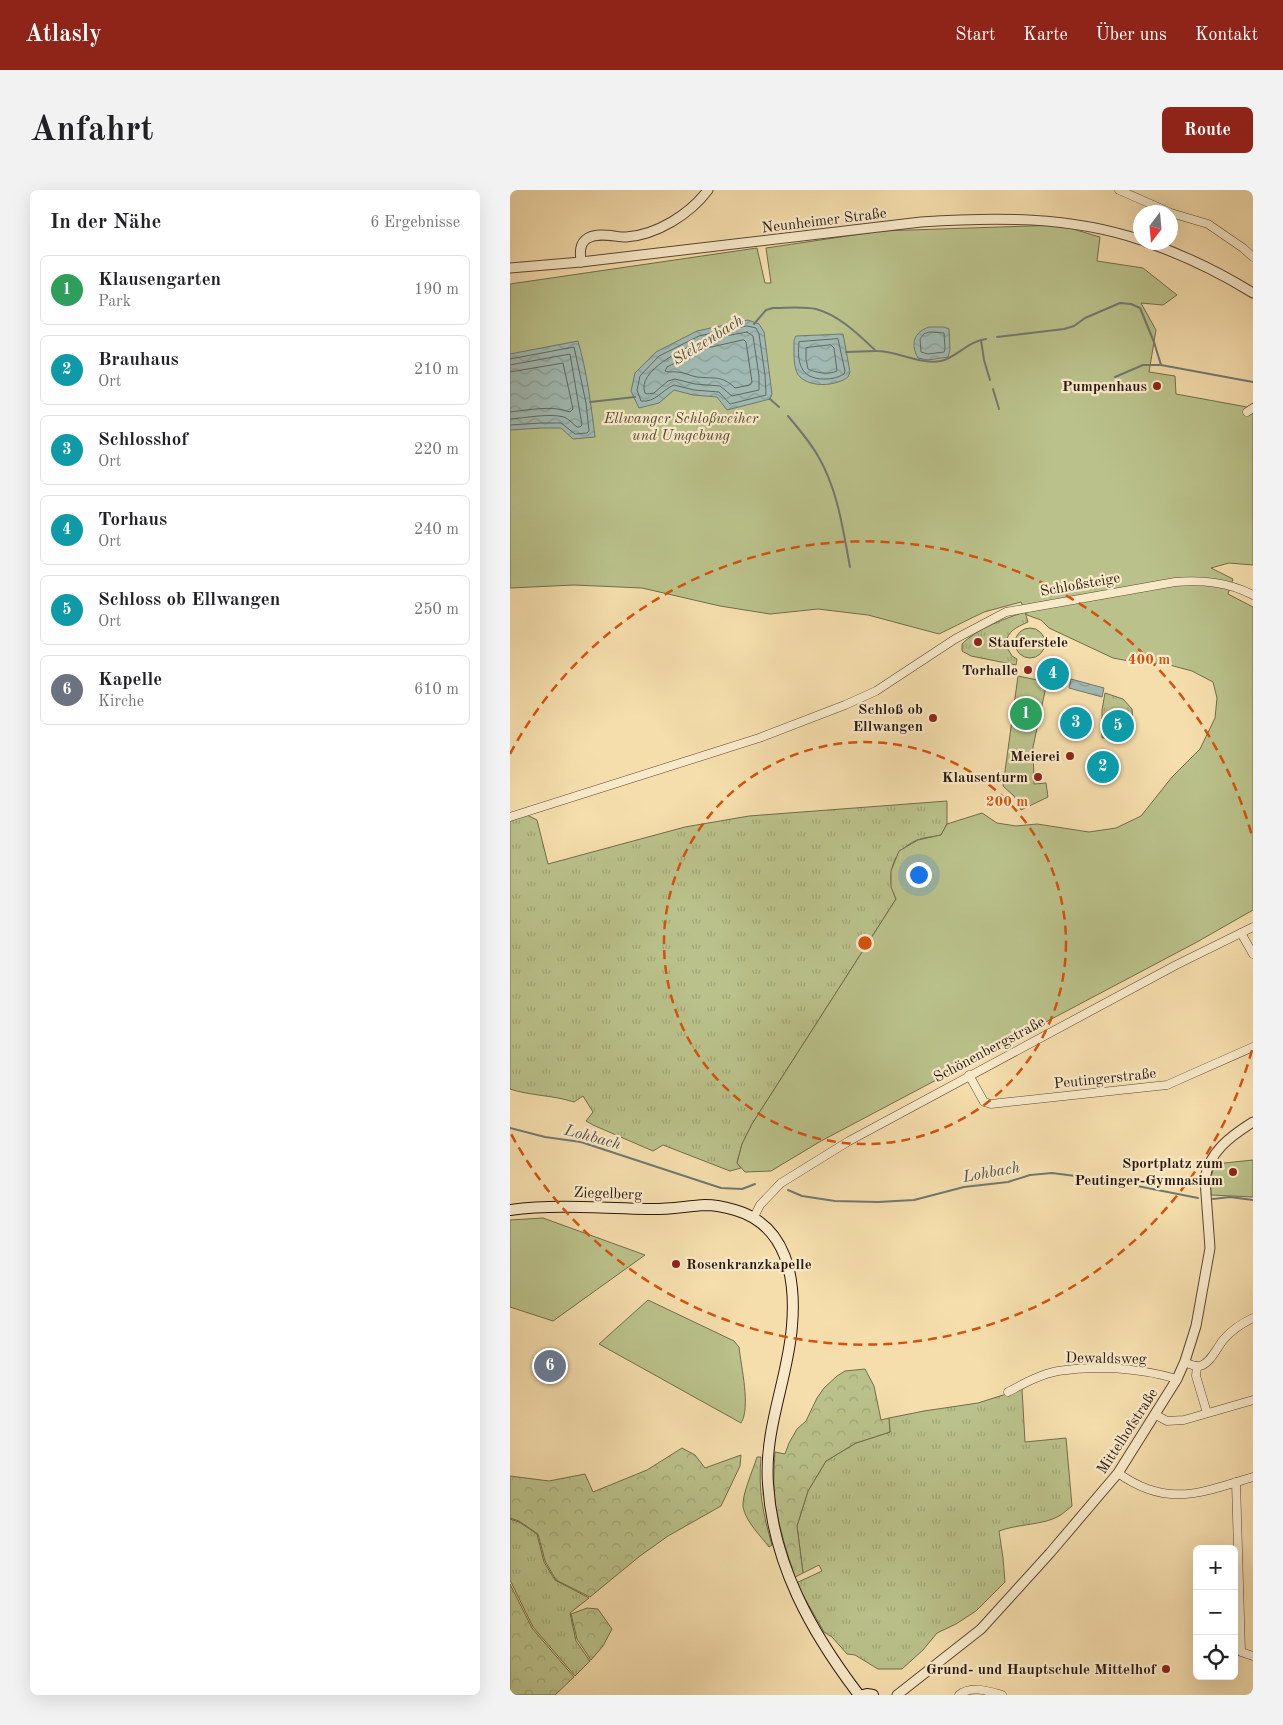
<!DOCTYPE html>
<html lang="de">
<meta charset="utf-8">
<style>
:root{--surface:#fff;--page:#f2f2f2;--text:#202124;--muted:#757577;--line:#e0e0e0;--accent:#8f2418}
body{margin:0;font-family:"Old Standard TT",serif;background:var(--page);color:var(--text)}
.controls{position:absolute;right:15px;bottom:15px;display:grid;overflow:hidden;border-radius:8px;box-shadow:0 5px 20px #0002}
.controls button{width:45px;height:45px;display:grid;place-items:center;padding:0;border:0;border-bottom:1px solid var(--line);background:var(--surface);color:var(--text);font:25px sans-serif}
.compass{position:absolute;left:623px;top:15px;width:45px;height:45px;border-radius:50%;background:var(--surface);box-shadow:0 5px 20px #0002;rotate:196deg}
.you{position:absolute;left:408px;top:684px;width:18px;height:18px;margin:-12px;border:4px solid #fff;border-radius:50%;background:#1a73e8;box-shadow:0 0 0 8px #1a73e833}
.badge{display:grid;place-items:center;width:32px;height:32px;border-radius:50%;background:var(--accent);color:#fff;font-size:16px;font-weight:700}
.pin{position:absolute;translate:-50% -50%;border:2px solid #fff;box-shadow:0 1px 5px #0006}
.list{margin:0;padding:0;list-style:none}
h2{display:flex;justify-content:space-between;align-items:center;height:65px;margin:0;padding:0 20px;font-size:21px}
h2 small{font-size:16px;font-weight:400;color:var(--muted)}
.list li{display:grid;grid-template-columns:32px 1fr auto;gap:15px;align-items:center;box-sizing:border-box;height:70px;margin:0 10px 10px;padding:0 10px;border:1px solid var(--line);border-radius:8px}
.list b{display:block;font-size:19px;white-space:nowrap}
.list p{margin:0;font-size:16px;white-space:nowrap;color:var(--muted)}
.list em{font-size:16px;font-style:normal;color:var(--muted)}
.icon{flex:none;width:28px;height:28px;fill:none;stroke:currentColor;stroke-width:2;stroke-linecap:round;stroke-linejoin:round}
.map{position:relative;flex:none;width:743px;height:1505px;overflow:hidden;border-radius:8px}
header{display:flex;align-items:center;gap:30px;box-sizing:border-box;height:70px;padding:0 25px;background:var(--accent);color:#fff}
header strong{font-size:24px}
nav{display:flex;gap:28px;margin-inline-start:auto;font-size:18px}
.intro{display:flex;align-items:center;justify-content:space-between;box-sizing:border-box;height:120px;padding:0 30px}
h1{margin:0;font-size:35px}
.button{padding:12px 22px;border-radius:8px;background:var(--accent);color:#fff;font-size:18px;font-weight:700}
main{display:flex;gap:30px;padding:0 30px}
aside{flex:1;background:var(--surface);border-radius:8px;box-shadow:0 5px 20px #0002}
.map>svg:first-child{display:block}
.grass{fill:url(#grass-tufts);stroke:#726c4b}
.forest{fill:url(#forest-crowns);stroke:#726c4b}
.green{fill:#bac18a;stroke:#726c4b}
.water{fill:url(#water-waves);stroke:#707870}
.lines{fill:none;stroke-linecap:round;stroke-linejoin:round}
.shore{stroke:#646860;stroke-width:1}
.stream{stroke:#707870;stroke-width:2}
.minor-casing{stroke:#5c4834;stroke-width:9}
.tertiary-casing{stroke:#5c4834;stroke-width:11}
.secondary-casing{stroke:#29160c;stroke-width:12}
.minor{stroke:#f8e9c9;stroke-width:8}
.tertiary{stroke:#f8e9c9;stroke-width:9}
.secondary{stroke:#f8e9c9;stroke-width:10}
.ring{fill:none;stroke:#d5520c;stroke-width:2.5;stroke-dasharray:9 6}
.poi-dot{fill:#8f2418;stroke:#f8e9c9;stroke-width:2}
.labels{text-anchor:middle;stroke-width:4.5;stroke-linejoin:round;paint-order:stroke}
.street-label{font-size:15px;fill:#29160c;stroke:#f8e9c9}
.poi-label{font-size:15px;font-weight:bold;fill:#29160c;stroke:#f8e9c9;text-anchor:end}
.park-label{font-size:15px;font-style:italic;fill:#544932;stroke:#f8e9c9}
.water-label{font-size:16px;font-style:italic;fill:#534f46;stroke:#f8e9c9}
.centre{fill:#d5520c;stroke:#f8e9c9;stroke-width:2.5}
.ring-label{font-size:15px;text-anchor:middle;font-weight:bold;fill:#d5520c;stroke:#f8e9c9;stroke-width:4.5;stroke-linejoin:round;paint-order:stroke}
</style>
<header>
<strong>Atlasly</strong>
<nav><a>Start</a><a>Karte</a><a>Über uns</a><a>Kontakt</a></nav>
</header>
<div class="intro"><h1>Anfahrt</h1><a class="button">Route</a></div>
<main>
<aside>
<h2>In der Nähe<small>6 Ergebnisse</small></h2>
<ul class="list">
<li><span class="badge" style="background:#2e9e5b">1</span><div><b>Klausengarten</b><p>Park</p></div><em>190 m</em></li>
<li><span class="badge" style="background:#0f9aa8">2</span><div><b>Brauhaus</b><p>Ort</p></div><em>210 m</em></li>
<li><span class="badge" style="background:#0f9aa8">3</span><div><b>Schlosshof</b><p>Ort</p></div><em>220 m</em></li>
<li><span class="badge" style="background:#0f9aa8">4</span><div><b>Torhaus</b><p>Ort</p></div><em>240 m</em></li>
<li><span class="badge" style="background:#0f9aa8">5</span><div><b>Schloss ob Ellwangen</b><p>Ort</p></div><em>250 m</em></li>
<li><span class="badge" style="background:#6b7280">6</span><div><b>Kapelle</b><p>Kirche</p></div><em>610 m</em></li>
</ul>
</aside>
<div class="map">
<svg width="743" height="1505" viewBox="0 0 743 1505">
<defs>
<pattern id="grass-tufts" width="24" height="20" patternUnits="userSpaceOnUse" patternTransform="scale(1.25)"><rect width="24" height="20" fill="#bac18a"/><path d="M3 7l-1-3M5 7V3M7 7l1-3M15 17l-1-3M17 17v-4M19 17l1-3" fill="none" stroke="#a0a576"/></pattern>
<pattern id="forest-crowns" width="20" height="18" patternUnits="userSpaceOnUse" patternTransform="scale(1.25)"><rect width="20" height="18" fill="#bac18a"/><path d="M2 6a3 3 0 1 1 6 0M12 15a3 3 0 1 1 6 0" fill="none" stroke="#a0a576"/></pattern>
<pattern id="water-waves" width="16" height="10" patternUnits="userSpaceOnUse" patternTransform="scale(1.25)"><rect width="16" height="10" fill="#a0bab3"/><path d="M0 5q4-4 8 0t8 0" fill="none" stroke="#8a9f99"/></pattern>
</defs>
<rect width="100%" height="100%" fill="#f5ddac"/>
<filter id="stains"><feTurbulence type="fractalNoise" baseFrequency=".004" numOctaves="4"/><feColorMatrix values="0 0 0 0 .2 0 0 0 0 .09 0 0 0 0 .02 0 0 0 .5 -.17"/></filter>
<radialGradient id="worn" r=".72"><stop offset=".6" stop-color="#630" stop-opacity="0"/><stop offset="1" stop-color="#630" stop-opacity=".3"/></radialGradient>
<g class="grass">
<path d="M515,422L518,432C505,438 499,440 495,454L502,466L507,469L506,475L461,466L452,461V454C466,439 496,428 515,422Z"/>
<path d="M595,503L613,509L622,519C623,525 622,529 621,535C618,551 606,548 592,548V520Z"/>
<path d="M437,611V634L431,645C423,647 414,647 407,650C382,661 375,685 386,709L242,934L232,954L227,973L231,978L220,981L153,955L143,961L83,935L76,931L83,922L73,906L64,912C43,905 21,906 0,899V629L17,625L27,630L38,674L175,637L239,626Z"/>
<path d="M512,1199L515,1252L556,1248L562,1316C558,1319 554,1323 549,1326C534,1335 507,1334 489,1341L493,1368L495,1392L466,1421L446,1434L427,1443L413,1460L392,1479H368L345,1465L337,1464L322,1447L314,1442L286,1393L312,1381L309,1375L293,1383L287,1336L298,1301L316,1271L346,1253L380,1242L379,1228L414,1221L468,1213Z"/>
<path d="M0,1329L9,1332L27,1344L34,1372L45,1390L79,1408L60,1423L66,1451L80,1471L65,1486L23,1437L0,1390Z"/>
</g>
<g class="forest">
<path d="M355,1179L364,1196L371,1230L379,1228L380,1242L346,1253L316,1271L298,1301L287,1336L293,1383L285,1387C277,1363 269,1338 265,1312C263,1296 264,1279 265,1262L275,1264L279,1253L287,1239L296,1231L307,1208L314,1198L327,1186L335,1181Z"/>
<path d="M172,1258L185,1265L195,1278L231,1265L230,1276L211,1316L158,1346L130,1366L80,1407L46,1390L35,1371L28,1344L9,1331L0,1328V1286L39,1291L75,1284L83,1302L137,1280Z"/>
<path d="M247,1267H251C248,1300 253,1324 262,1355L259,1357C250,1345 236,1332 233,1317C232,1304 243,1280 247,1267Z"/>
<path d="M0,1394L22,1438L64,1487L45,1505H0Z"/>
<path d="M77,1418L88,1419L102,1439L93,1456L81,1470L67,1449L61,1424Z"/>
</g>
<g class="green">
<path d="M549,35L590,47L587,71L633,78L667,105L653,115L631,113L646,140L639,182L665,186L666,204L737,217L743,213V375L719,373L701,378L723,389L718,404L743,417V720L687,752L311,951L261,981L235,982L227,973L232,954L242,934L386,709L381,697V681L389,661L408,650L431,645L437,634L472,623L487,633L506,636L527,634L579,642L606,638L631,626L662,587L690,559L705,528L707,508L703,492L682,481L656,474L624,472L603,468L539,438L531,430L517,425L511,412L474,422L429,444L358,425L308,419L260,424L210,416L132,398L64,395L0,398V94L247,58L255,93H261L256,58L371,41Z"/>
<circle cx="520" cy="453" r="15"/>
<path d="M508,486L537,492L523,557L524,594L536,593L538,607L511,620L504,606L493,596Z"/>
<path d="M743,970V1007L701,1005L700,990L705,974Z"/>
<path d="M33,1028L135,1065L43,1131L0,1117V1030Z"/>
<path d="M138,1110L224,1151L229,1157C231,1177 241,1217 231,1233L89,1154Z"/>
</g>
<g class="water">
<path d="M238,130L249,134L254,142L262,204L260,209L217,220L207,207L183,205L164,200L149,213L129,218L121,201L125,183L146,162L187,141Z"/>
<path d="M419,137H434L439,139L440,160L438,167L418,170L408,168C400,154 404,142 419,137Z"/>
<path d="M333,144L340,182L338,187C326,196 302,198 290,187C284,181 284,169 284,161C284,155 283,151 286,146Z"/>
<path d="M68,151C77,182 81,215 85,247L63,249L51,238H31L0,240V164Z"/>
<path d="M561,489L594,498L592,507L559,498Z"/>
</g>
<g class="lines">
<g class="shore">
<path d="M237,136L246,138L249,144L255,185L256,205L220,214L209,202L184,200L164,195C152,200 145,213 131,211L127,200L130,186L149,166L189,146Z"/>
<path d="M237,142L243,146L249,186V200L222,206L210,196L185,194L165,189L158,191L144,203L137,204L135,203C126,181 174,158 191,152C205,147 222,145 237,142Z"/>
<path d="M420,142L434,143L435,159L434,162L418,164L411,162L410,149L414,144Z"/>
<path d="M328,149L335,181L334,184C327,188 322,189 314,189C290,189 287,172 289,152Z"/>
<path d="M234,150L236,152L242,192L240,195L225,198C212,185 204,189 187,187C180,186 174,182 167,182C162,181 159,183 155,181L157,177L193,159Z"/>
<path d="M321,155L324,158L327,181C318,185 307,183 298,179L296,169V158Z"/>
<path d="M0,169L64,157L76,213L79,241L77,243L65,244L51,233H31L0,235"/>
<path d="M0,175L60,164L72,235L70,237H67C63,234 59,229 54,227C38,223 16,228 0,229"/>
<path d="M0,182L53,173L63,219L60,222C42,215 19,220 0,222"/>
</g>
<g class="stream">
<path d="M244,134L256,120L263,118C276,118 293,116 306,119C329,125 349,145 366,161C388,161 410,175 431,171C446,168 458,151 476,149"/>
<path d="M487,147L554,139L564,136L575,128L610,113L621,114L630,118L644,152L651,175L743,192"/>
<path d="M471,150L474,170L480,190"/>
<path d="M336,162L366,161"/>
<path d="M605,187L633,175H650"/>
<path d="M483,199L489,219"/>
<path d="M260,209L269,217"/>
<path d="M80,212L125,207"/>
<path d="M278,226C289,239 300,252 308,266C328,300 333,340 340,377"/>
<path d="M0,938L35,947L71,952L211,998L232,999L245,994"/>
<path d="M278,1000L292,1006L325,1011L368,1012L404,1010L454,997L498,992L520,985L542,983L597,990L688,1008"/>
<path d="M703,1009L720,1007L743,1010"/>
</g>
<g class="minor-casing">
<g id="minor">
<path d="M609,0L659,22"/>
<path d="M661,23L698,34L733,58L743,67"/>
<path d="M737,222L743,218"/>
<path d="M0,627L249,548L335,515L366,501L445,449L496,422L665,392C693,390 718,392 743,405"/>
<path d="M731,743L743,764"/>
<path d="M459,885L474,912L481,914L657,895L743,857"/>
<path d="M244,1027L250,1015L271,993L339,951L666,775L743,737"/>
<path d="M675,1172C679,1174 685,1177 690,1176C701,1173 707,1157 714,1149C722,1140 732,1133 743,1128"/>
<path d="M687,1176L686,1186L697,1223"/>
<path d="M498,1202C513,1194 531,1184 548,1181C586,1175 630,1178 667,1189"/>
<path d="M646,1225L657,1231L674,1230L743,1210"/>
<path d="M608,1283C657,1318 690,1303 743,1287"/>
<path d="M726,1292L731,1462L743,1466"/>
<path d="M449,1505C461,1495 478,1501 492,1505"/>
</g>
</g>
<g class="tertiary-casing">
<g id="tertiary">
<path d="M636,52C674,65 709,82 743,103"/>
<path d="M71,72C70,63 69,53 78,48C89,42 105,47 116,47C147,45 180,24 198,0"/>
<path d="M0,78L71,72L411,32C484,27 560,26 631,50"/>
<path d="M387,1505L471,1439L540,1363L608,1283L667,1189L675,1171L686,1136L700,1058L695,990C698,962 721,946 743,932"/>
</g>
</g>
<g class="secondary-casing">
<g id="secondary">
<path d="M0,1020C46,1014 91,1018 137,1019C157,1020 176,1016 195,1015C205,1015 215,1017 225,1020C277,1035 286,1088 282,1136C278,1189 254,1238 258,1294C263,1374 301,1442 349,1505"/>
<path d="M353,1505L357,1504L363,1505"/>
</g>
</g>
<use href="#minor" class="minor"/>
<use href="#tertiary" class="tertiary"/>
<use href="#secondary" class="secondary"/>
</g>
<g class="ring">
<circle cx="355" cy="753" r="201"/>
<path d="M742 860A402 402 0 0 1 0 942M0 564A402 402 0 0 1 742 646"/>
</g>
<g class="poi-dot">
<circle cx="647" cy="196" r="5"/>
<circle cx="468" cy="452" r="5"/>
<circle cx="518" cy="480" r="5"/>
<circle cx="423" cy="528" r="5"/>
<circle cx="560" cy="566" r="5"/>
<circle cx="528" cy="587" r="5"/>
<circle cx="723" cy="982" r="5"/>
<circle cx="166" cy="1074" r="5"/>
<circle cx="656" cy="1479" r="5"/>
</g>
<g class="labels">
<g class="street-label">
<text transform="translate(314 30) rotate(-7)" y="5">Neunheimer Straße</text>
<text transform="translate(570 394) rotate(-10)" y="5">Schloßsteige</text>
<text transform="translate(479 859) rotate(-28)" y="5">Schönenbergstraße</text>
<text transform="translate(595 888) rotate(-6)" y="5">Peutingerstraße</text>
<text transform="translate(98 1003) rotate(2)" y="5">Ziegelberg</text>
<text transform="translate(596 1168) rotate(1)" y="5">Dewaldsweg</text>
<text transform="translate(617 1241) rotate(-57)" y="5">Mittelhofstraße</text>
</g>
<g class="poi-label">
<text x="637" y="201">Pumpenhaus</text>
<text x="478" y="457" text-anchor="start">Stauferstele</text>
<text x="508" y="485">Torhalle</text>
<text x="413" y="524">Schloß ob<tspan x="413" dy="17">Ellwangen</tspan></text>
<text x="550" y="571">Meierei</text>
<text x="518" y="592">Klausenturm</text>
<text x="713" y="978">Sportplatz zum<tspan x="713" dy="17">Peutinger-Gymnasium</tspan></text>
<text x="176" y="1079" text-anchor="start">Rosenkranzkapelle</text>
<text x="646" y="1484">Grund- und Hauptschule Mittelhof</text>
</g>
<g class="park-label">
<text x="171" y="233">Ellwanger Schloßweiher<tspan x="171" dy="17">und Umgebung</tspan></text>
</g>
<g class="water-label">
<text transform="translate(197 149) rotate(-32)" y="6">Stelzenbach</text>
<text transform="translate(83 946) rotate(15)" y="6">Lohbach</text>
<text transform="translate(481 981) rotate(-10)" y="6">Lohbach</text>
</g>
</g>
<circle cx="355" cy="753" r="8" class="centre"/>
<g class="ring-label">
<text x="639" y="474">400 m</text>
<text x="497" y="616">200 m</text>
</g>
<rect width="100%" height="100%" filter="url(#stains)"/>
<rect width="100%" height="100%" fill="url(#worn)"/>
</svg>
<div class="controls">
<button>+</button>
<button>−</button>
<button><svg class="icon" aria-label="locate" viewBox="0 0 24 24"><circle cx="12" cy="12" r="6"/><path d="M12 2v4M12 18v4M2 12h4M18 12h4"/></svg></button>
</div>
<svg class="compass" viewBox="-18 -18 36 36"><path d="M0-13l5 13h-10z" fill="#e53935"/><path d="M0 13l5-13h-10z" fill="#757577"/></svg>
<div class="you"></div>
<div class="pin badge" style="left:516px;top:524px;background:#2e9e5b">1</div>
<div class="pin badge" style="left:593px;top:577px;background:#0f9aa8">2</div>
<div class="pin badge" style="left:566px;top:533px;background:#0f9aa8">3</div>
<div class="pin badge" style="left:543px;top:484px;background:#0f9aa8">4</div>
<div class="pin badge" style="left:608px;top:536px;background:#0f9aa8">5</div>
<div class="pin badge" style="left:40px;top:1176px;background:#6b7280">6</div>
</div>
</main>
